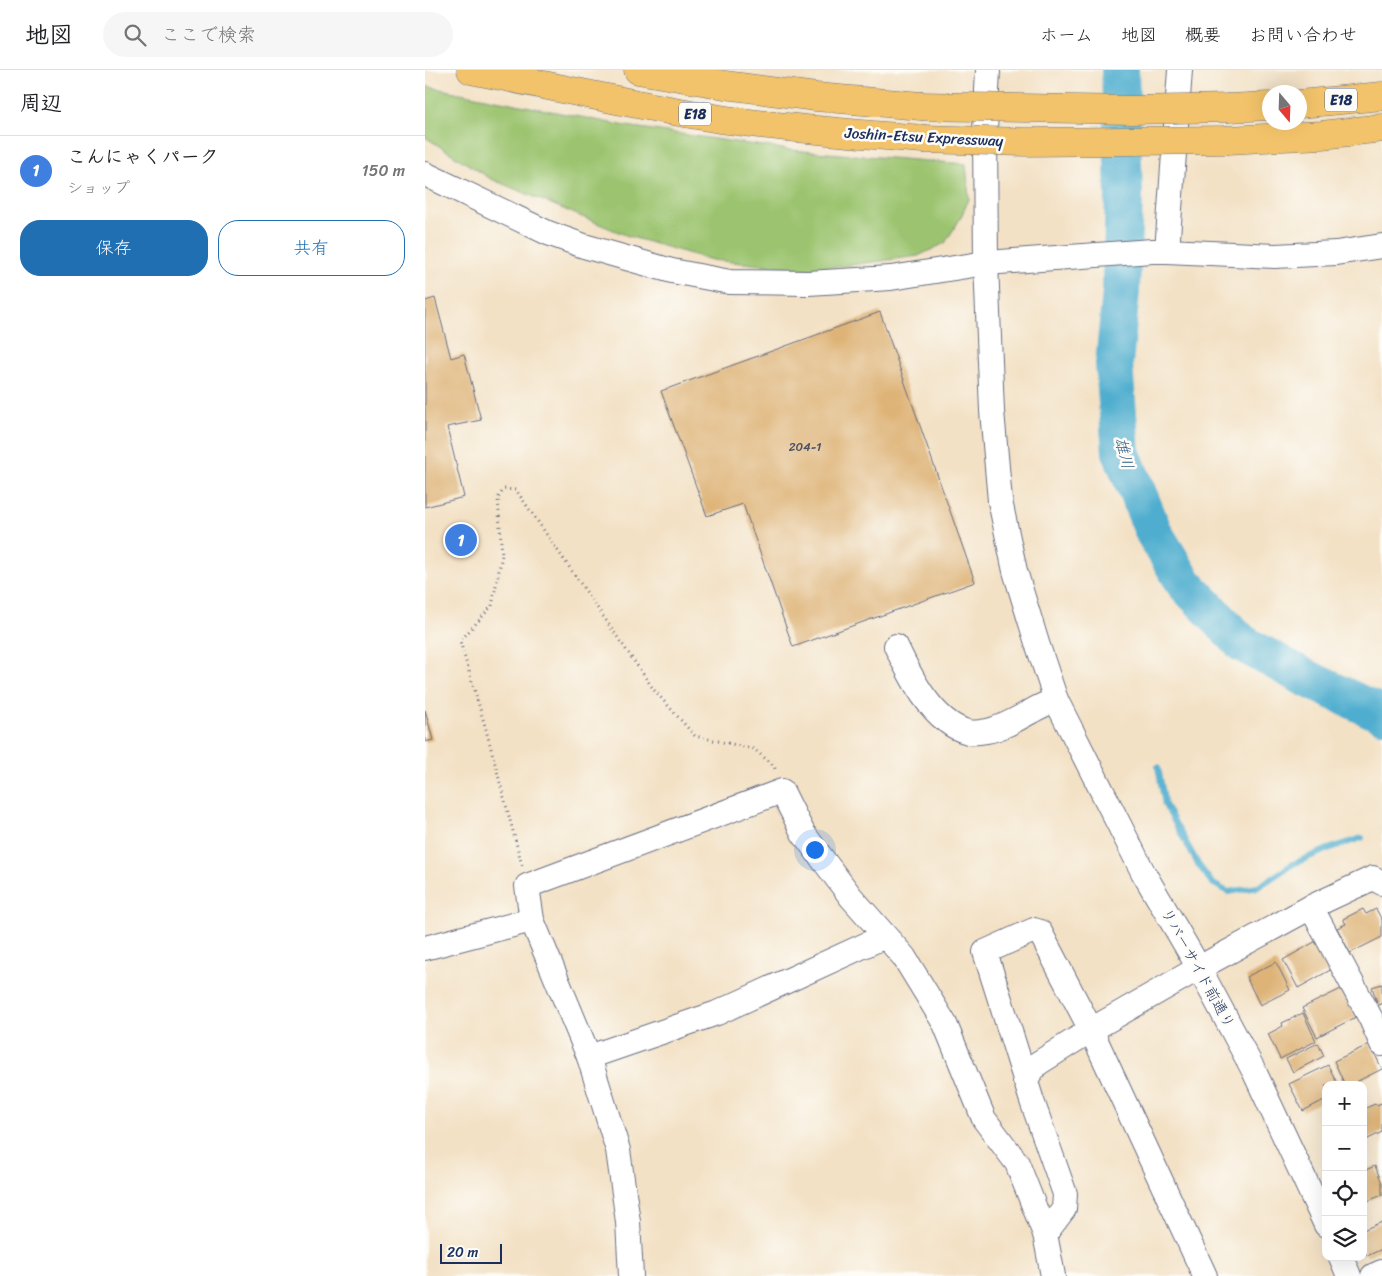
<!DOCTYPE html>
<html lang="ja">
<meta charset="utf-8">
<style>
:root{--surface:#fff;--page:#f6f6f6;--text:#202124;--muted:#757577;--line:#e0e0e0;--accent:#1f6fb2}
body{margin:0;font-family:Sriracha,"Klee One",sans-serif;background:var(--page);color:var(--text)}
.controls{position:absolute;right:15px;bottom:15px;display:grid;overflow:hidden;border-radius:10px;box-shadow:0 5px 20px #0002}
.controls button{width:45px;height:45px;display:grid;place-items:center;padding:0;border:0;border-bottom:1px solid var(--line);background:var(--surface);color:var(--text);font:25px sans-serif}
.compass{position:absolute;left:837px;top:15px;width:45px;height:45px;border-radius:50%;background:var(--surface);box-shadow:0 5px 20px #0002;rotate:161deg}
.scale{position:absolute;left:15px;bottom:12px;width:62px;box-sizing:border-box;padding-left:5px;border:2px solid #1b2f5e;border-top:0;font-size:14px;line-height:18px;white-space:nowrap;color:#1b2f5e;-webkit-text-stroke:4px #fdfcf7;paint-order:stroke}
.you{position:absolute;left:389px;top:779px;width:18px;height:18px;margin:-12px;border:4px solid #fff;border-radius:50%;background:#1a73e8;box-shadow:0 0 0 8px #1a73e833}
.badge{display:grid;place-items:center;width:32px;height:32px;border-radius:50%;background:var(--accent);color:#fff;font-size:16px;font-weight:700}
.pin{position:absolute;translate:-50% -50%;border:2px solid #fff;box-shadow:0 1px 5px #0006}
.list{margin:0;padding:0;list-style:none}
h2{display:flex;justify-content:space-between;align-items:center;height:65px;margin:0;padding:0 20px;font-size:21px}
h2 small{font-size:16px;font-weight:400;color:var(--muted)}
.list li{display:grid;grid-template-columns:32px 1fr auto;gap:15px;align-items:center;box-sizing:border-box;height:70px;padding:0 20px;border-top:1px solid var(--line)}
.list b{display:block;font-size:19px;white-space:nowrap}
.list p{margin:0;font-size:16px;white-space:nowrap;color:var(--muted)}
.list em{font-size:16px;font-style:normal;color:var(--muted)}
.actions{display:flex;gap:10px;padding:15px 20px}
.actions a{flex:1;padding:11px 0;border:1px solid var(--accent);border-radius:20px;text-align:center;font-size:18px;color:var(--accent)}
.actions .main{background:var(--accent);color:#fff}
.icon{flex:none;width:28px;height:28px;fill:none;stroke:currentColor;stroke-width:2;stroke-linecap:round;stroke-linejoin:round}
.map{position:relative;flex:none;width:957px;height:1206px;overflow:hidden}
header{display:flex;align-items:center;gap:30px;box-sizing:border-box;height:70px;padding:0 25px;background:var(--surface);border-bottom:1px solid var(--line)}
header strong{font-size:24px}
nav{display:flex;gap:28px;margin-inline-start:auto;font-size:18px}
.search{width:350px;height:45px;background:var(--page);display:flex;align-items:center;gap:12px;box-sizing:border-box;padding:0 18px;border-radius:28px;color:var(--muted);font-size:19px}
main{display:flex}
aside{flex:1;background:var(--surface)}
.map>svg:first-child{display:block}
.grass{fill:#9cc470;stroke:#5c7a67}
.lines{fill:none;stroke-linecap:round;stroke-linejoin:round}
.stream{stroke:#50aecf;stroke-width:6}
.river{stroke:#50aecf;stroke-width:38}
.building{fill:#deb377}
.minor-casing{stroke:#676d82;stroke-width:26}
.highway-casing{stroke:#676d82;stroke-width:29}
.path{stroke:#676d82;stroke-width:3;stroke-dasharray:1 4;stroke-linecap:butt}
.minor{stroke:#fff;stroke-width:24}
.highway{stroke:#f2c36a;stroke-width:28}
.highway-bridge-casing{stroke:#676d82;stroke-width:29;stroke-linecap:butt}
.highway-bridge{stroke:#f2c36a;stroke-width:28}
.labels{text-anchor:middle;stroke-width:5;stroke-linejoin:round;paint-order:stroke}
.number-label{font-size:12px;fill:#4c5064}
.shield{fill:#fdfcf7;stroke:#5f6c8c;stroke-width:1}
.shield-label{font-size:14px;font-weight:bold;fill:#1b2f5e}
.street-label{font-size:15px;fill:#1b2f5e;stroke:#fdfcf7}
.water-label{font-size:16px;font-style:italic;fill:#2e5b86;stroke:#fdfcf7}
</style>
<header>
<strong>地図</strong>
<div class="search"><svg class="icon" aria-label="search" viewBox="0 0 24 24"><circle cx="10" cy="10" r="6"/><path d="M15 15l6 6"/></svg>ここで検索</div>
<nav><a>ホーム</a><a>地図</a><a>概要</a><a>お問い合わせ</a></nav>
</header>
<main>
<aside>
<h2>周辺<small></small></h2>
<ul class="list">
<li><span class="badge" style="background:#3f7fe0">1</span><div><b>こんにゃくパーク</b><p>ショップ</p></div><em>150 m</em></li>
</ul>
<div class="actions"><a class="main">保存</a><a>共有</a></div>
</aside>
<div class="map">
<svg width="957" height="1206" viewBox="0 0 957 1206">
<rect width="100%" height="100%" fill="#fdfcf7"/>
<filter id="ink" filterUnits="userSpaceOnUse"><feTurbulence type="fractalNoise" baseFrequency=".02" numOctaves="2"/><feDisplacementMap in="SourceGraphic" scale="10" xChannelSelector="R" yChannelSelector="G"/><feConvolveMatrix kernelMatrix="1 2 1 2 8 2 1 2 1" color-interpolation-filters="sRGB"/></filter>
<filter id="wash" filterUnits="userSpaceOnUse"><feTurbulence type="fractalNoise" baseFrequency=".0096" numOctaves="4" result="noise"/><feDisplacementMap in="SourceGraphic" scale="20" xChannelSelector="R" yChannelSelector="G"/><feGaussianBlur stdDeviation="1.12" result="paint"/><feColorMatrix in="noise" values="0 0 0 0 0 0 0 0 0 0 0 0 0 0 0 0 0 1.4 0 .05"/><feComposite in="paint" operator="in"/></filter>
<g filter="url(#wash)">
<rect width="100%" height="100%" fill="#f3e1c5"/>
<path class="grass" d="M0,16L201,56L365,80L541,94L544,129L535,149L520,173L493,186L388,200L287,190L203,166L66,109L0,67Z"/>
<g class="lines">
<path class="stream" d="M733,697L740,735L773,794L787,813L803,822L833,817L868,794L903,779L937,768"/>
<path class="river" d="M695,0L699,125L696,221L689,294L696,382L729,463L760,514L817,573L879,607L957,644"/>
</g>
<g id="blocks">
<g class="building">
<path d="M10,228L26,288L39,284L56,350L22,357L39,427L0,437V231Z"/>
<path d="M455,242L550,512L368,577L318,434L282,446L236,321Z"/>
<path d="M0,640L8,670L0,672Z"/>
<path d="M938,839L941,844L951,839L957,850V867L925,883L912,858L921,854L918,849Z"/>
<path d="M893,870L909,898L873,918L858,890Z"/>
<path d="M851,892L865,920L835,935L821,907Z"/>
<path d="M957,914V934L953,935L947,917Z"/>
<path d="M916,919L931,947L892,967L877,938Z"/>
<path d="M878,943L891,971L855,989L843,964L858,956L857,953Z"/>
<path d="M893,973L899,986L868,1002L861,989Z"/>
<path d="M945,974L957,999L925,1015H920L909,991Z"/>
<path d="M903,995L913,1015H901V1029L878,1041L864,1014Z"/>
<path d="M957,1033V1062L941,1070L938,1063V1039L950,1034L951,1035Z"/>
<path d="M950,1096L957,1113V1125L938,1133V1101Z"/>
<path d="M957,1152V1179L942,1186L938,1177V1160Z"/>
</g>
</g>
</g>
<g filter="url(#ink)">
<use href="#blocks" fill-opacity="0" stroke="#676d82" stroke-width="1"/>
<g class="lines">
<g class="minor-casing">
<g id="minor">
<path d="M563,0L560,61L561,193L567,341L575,431L590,501L612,573L631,630L718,802L774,898L829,1001L901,1155"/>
<path d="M0,104L123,163L159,176L247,201L305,212L383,213L466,208L561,193L727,181H742L850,186L911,183L957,176"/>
<path d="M742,181L755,0"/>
<path d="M471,576C485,606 508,653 543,662C548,663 556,662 562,661C578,658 592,649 607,641C615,636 623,633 631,630"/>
<path d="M886,837L946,949L957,974"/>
<path d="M0,878L107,850"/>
<path d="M164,987L292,943L460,866"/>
<path d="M600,1010L612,994L666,960L774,898L886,837L948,808L957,813"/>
<path d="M620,1164L639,1139L640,1124L607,1031L560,882L609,860L615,862L666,960L780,1206"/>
<path d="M916,1187L924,1206"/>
<path d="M206,1206L203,1152L193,1080L164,987L107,850L102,816L357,721L378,763L426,827L479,887L520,954L559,1049L592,1093L620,1164L628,1206"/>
<path d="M948,1206L957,1202"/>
</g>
</g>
<g class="highway-casing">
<g id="highway">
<path d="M46,0C131,17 216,37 302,50C367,59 432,64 498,69"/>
<path d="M213,0L300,15L391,27L496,36"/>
<path d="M874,34L957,26"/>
<path d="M804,38L844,36"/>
<path d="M803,70L897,65L957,58"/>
</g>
</g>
<path class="path" d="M97,795L60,656L35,571L67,536L77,485L73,428L79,419L91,420L229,620L270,666L329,679L349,696L351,701"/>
<use href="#minor" class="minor"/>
<use href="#highway" class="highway"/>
<g class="highway-bridge-casing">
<g id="highway-bridge">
<path d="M496,36L706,40L804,38"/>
<path d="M498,69L601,72L803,70"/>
</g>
</g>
<use href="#highway-bridge" class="highway-bridge"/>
</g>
</g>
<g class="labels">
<g class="number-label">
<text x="380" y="381">204-1</text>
</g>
<g class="shield">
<rect x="900" y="18.5" width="32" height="23" rx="4"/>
<rect x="254" y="32.5" width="32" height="23" rx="4"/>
</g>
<g class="shield-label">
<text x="916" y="35">E18</text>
<text x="270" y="49">E18</text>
</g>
<g class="street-label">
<text transform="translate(499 67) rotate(3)" y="5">Joshin-Etsu Expressway</text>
<text transform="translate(773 898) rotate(61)" y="5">リバーサイド前通り</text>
</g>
<g class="water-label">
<text transform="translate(700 383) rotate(76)" y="6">雄川</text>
</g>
</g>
</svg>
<div class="controls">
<button>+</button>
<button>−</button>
<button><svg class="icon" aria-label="locate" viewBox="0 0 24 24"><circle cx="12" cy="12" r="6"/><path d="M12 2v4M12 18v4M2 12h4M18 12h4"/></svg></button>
<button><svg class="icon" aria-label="layers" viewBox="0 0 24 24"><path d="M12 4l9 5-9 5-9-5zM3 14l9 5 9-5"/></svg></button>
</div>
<svg class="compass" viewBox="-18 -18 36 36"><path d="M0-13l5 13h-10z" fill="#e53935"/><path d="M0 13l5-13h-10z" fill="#757577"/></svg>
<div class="scale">20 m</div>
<div class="you"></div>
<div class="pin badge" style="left:36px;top:470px;background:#3f7fe0">1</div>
</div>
</main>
